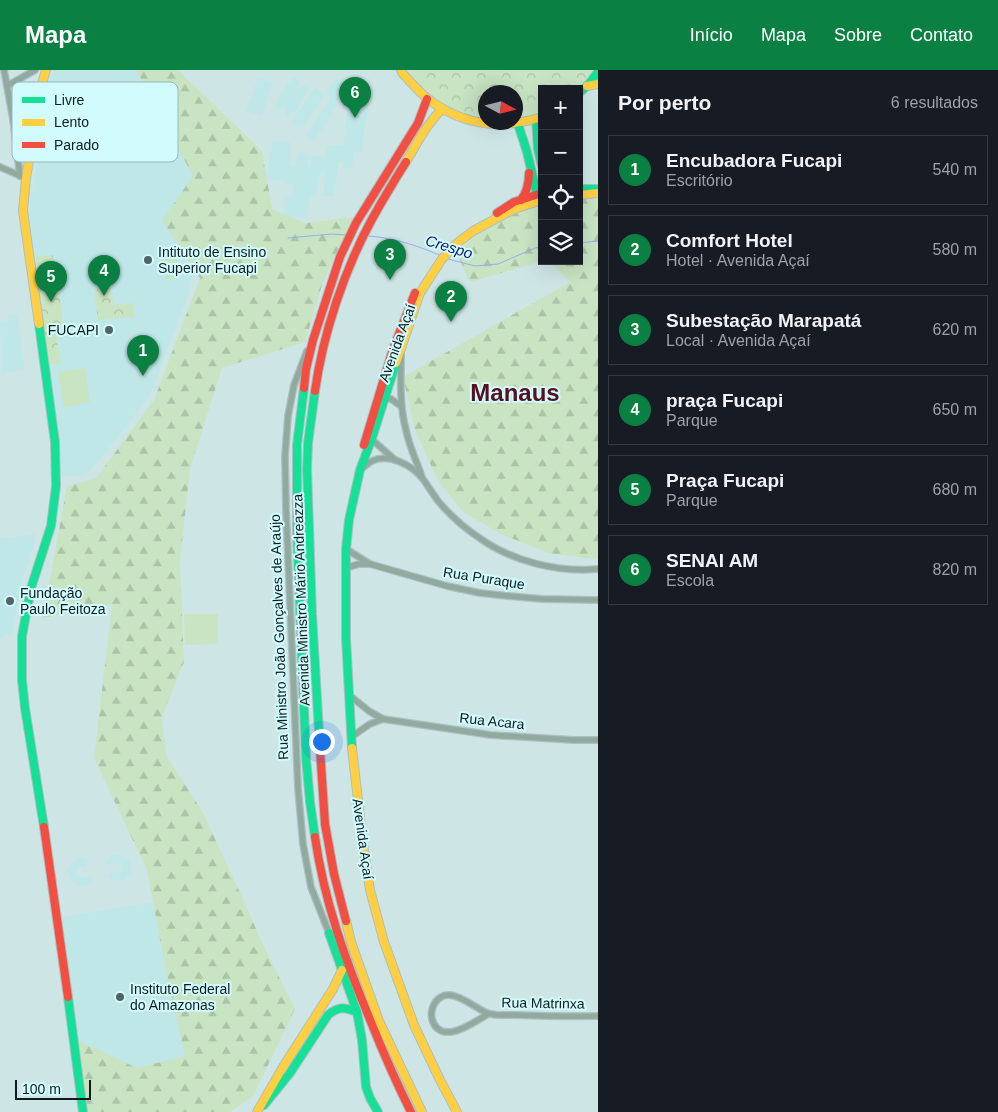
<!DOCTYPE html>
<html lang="pt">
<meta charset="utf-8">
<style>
:root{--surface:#171b24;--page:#242831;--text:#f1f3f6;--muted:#9ea1a6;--line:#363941;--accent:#0b8043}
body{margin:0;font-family:Helvetica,sans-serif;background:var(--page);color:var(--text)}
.controls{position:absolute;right:15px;top:15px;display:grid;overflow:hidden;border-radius:0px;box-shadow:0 5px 20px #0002}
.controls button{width:45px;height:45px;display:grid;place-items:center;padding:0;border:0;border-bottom:1px solid var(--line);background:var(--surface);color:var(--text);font:25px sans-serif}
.compass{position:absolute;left:478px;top:15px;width:45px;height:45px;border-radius:50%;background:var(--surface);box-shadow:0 5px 20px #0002;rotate:97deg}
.scale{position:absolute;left:15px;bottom:12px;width:76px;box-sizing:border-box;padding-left:5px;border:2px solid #0d1d1e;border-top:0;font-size:14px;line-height:18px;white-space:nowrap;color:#0d1d1e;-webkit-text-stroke:4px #d2fbfd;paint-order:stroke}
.you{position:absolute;left:321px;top:671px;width:18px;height:18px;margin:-12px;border:4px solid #fff;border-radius:50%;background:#1a73e8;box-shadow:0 0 0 8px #1a73e833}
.badge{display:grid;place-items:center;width:32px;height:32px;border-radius:50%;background:var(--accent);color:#fff;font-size:16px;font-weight:700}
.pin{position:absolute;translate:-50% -41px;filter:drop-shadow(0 1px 2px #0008)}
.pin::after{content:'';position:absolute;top:26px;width:18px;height:15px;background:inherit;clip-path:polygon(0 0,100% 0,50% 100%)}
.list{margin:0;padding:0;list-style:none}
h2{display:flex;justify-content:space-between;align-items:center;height:65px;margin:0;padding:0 20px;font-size:21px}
h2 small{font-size:16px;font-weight:400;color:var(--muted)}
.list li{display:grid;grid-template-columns:32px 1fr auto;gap:15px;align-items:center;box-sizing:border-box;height:70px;margin:0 10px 10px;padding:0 10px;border:1px solid var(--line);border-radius:0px}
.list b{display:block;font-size:19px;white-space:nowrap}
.list p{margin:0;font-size:16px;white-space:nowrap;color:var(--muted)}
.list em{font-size:16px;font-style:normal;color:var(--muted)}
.icon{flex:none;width:28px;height:28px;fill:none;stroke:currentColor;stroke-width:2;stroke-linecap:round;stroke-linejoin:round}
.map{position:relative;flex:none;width:598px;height:1042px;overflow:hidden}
header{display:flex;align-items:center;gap:30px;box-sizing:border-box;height:70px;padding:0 25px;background:var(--accent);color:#fff}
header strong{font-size:24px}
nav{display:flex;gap:28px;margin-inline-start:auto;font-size:18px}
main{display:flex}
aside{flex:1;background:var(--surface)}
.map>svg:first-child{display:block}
.built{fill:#c0e7e8}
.grass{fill:#c8e4c3}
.forest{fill:url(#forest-firs)}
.park{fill:url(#park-crowns)}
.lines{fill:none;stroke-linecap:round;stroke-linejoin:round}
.stream{stroke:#95afea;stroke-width:1}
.street-casing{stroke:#adbfc0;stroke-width:8}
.fast-casing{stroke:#adbfc0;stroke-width:10}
.slow-casing{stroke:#adbfc0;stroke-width:10}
.jam-casing{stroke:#adbfc0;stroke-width:10}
.street{stroke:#91aaa0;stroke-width:5.5}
.fast{stroke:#16e098;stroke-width:8}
.slow{stroke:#ffcf43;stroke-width:8}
.jam{stroke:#f24e42;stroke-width:8}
.poi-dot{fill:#516364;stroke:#d2fbfd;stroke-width:2}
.labels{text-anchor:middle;stroke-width:4;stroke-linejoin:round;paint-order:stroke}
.poi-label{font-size:14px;fill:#0d1d1e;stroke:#d2fbfd;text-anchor:start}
.street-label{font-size:14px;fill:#0d1d1e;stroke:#d2fbfd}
.water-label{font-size:15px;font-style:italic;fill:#111776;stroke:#d2fbfd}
.town-label{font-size:24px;font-weight:bold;fill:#561020;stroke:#d2fbfd}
.key{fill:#d2fbfd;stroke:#97b8ba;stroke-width:1}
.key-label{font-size:14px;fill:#0d1d1e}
</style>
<header>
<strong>Mapa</strong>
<nav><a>Início</a><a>Mapa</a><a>Sobre</a><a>Contato</a></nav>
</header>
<main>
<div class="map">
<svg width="598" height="1042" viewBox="0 0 598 1042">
<defs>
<pattern id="forest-firs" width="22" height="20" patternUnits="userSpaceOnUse" patternTransform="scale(1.25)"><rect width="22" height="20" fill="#c8e4c3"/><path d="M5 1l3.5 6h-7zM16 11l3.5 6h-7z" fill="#abc3a7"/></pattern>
<pattern id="park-crowns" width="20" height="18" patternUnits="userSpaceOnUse" patternTransform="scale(1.25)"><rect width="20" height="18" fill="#c8e4c3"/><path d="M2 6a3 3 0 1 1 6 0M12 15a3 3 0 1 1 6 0" fill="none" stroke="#abc3a7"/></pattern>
</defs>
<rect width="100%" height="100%" fill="#cee5e6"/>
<g class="built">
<path d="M55,0H136L225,153L186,182L193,204L188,226L149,327L107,381L85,406L59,407L60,386L29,147L30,133L50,6Z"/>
<path d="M293,7L300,12L297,17L300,19L303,15L309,19L299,34L300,35L295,43L292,42L289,48L285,45L287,41L283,37L279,40L274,37L277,33L275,32Z"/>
<path d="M258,8L273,12L262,46L246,41Z"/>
<path d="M336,9L347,15L336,32L339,34L313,72L305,67L331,28L325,24L301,60L291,52L315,18L325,24Z"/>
<path d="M353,31L368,33L362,82H354L352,99L343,98V92H339L334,126H323L325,102H321L316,127L311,126L307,149L284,145L283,139L286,127H292L294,118L292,114H287V111L266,109L273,70L289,72L291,75L289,96H295L298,82L309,83L308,96L310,97L312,85L325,87L328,75L343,76L348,36H352Z"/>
<path d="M17,244L25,300L1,303L0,251L8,250V246Z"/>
<path d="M36,464L28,496L26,497L12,564L0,568V468Z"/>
<path d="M119,784L128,788L131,794V802L125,810L120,811L111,810L107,805L112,800L115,803L120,802L122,799V796L117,793L111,795L105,793L106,790L112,785Z"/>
<path d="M81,787L86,789L89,791L85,797L80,796L77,799L76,804L80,807L88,806L93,811L87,815L84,816L78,815L71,810L67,800L71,793Z"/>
<path d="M153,832L164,891L185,986L137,998L79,1004L58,848Z"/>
</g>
<g class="grass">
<path d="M164,185H177L178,209H165Z"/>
<path d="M85,298L90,332L64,338L58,302Z"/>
<path d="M184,544H218V574L185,575Z"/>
</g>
<g class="forest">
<path d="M136,0H178L262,81L272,139L305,153L353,147L322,215L305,272L222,298L190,399L180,492L184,592L162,647L166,685L202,741L244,831L263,875L295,939L253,1026L230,1042H88L79,971L137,998L185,986L164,891L147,800L94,688L112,534L43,548L67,416L96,408L154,330L200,208L162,150L193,106Z"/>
<path d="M588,128L598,129V488L594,489L548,483L501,464L463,442L438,411L415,360L403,307L570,212L550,191H579V129Z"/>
<path d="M542,133V191H543L470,212L457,184L477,164L509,143Z"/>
</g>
<g class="park">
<path d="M408,0H596L579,19H542V43L529,47L516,50V22H486L485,49C451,42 429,28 408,0Z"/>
<path d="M53,185L64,256L55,258L61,294L48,295L36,187Z"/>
<path d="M110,217L114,235L133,233L135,247L98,250L94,220Z"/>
</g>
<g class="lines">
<g class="stream">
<path d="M369,166C395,168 418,176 442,186"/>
<path d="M288,168L332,164L345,165"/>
<path d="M579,173L598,171"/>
<path d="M448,189L475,196L498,194L535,178L542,177"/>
</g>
<g class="street-casing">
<g id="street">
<path d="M4,0L13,49L20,106"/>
<path d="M7,16L35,0"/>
<path d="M0,97L23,107"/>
<path d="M307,281L294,315L288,346L285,386L286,438L298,718L303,774L311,817L329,863"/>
<path d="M401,283C401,308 399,334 406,360C409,376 417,392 422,407"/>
<path d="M383,327L391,329L401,336"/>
<path d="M369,367L394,389"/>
<path d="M360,400C364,397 368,393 372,391C389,383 412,395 423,409C428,416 433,424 438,431C450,445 463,457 478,467C511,491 558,503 598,499"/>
<path d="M346,479L370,494L447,516L480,523L508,526L542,529L598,530"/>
<path d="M346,498L359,494H370"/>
<path d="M349,625L369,641L383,649L491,665L573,670H598"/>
<path d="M351,667L370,654L383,649"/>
<path d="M488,944C478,950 462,961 450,962C430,964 425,937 441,927C454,919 475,938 487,943C494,946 505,945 513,945C542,946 570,947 598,946"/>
</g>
</g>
<g class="fast-casing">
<g id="fast">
<path d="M579,23L589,14L598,2"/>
<path d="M536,49L538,79L542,96"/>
<path d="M518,54L527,82L538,129"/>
<path d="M579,119H598"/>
<path d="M39,254L55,372L56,416L51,456L31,518L22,566V610L25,638L44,757"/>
<path d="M304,318L297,375V464L306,688L310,732L315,767"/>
<path d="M315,321L308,373L307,399L312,544L320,679"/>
<path d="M352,678L346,568V479L349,450L360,400L372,368L396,293"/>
<path d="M329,863L357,942L362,970L366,1017L370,1028L378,1042"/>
<path d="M68,927L83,1042"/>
<path d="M264,1035L290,1003L328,945C339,936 344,937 357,942"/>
</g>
</g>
<g class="slow-casing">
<g id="slow">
<path d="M401,0L403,4C411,12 419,22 428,29C462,55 501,60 542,47"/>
<path d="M587,16L598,14"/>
<path d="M406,92C417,73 427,54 442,39"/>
<path d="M579,125L598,123"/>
<path d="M39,254L23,141L26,108L42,14L46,0"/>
<path d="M396,293L420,223L442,189L456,174L473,161L514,139L542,130"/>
<path d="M352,678L363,774L370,820L384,872L414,955L440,1010L457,1042"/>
<path d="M346,851L351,872L379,951L422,1042"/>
<path d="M257,1042L283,997L333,919L342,900"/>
</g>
</g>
<g class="jam-casing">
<g id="jam">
<path d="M521,130C527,122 529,113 529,103"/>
<path d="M497,143L514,132L542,123"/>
<path d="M304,318L306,299L313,270L340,187L356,153L418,53L427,29"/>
<path d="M315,321C323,264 344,201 371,151C382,131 394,111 406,92"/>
<path d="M364,375L393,279L415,223"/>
<path d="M320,679L325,754L334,804L346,851"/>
<path d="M44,757L68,927"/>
<path d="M315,767C324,831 346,892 371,952C383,982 396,1012 411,1042"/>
</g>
</g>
<use href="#street" class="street"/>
<use href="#fast" class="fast"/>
<use href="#slow" class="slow"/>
<use href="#jam" class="jam"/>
</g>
<g class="poi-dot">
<circle cx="148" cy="190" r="5"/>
<circle cx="109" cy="260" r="5"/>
<circle cx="10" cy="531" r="5"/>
<circle cx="120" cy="927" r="5"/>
</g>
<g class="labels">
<g class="poi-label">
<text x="158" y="187">Intituto de Ensino<tspan x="158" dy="16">Superior Fucapi</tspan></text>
<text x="99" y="265" text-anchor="end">FUCAPI</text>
<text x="20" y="528">Fundação<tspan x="20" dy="16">Paulo Feitoza</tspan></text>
<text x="130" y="924">Instituto Federal<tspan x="130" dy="16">do Amazonas</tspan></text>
</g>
<g class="street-label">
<text transform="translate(397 273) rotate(-70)" y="5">Avenida Açaí</text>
<text transform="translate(484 508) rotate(9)" y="5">Rua Puraque</text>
<text transform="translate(301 530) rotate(-92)" y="5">Avenida Ministro Mário Andreazza</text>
<text transform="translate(279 567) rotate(-92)" y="5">Rua Ministro João Gonçalves de Araújo</text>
<text transform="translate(492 651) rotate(6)" y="5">Rua Acara</text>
<text transform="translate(363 769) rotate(82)" y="5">Avenida Açaí</text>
<text transform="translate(543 933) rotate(1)" y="5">Rua Matrinxa</text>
</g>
<g class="water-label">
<text transform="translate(449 177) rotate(17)" y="5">Crespo</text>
</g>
<g class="town-label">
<text x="515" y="331">Manaus</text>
</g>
</g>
<rect x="12" y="12" width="166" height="80" rx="8" class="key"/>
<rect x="22" y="27" width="23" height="6" fill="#16e098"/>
<rect x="22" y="49" width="23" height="7" fill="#ffcf43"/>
<rect x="22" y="72" width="23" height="6" fill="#f24e42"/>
<g class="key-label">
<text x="54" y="35">Livre</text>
<text x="54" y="57">Lento</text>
<text x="54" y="80">Parado</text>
</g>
</svg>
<div class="controls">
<button>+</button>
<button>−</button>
<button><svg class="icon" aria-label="locate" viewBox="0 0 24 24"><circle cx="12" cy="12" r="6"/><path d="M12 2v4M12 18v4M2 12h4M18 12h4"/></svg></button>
<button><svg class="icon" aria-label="layers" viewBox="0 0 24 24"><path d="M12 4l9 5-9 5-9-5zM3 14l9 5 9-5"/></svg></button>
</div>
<svg class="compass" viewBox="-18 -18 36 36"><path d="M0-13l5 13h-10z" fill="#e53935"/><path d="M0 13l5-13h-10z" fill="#9ea1a6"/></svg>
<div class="scale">100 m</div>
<div class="you"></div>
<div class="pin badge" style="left:143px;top:306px">1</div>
<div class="pin badge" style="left:451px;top:252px">2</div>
<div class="pin badge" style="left:390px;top:210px">3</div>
<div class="pin badge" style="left:104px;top:226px">4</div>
<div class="pin badge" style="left:51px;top:232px">5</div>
<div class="pin badge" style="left:355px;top:48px">6</div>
</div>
<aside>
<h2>Por perto<small>6 resultados</small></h2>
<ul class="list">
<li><span class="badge">1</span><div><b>Encubadora Fucapi</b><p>Escritório</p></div><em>540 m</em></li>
<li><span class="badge">2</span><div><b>Comfort Hotel</b><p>Hotel · Avenida Açaí</p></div><em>580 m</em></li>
<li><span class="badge">3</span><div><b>Subestação Marapatá</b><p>Local · Avenida Açaí</p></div><em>620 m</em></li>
<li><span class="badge">4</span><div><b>praça Fucapi</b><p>Parque</p></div><em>650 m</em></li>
<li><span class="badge">5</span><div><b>Praça Fucapi</b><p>Parque</p></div><em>680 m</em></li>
<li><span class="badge">6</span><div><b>SENAI AM</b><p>Escola</p></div><em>820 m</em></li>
</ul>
</aside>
</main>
